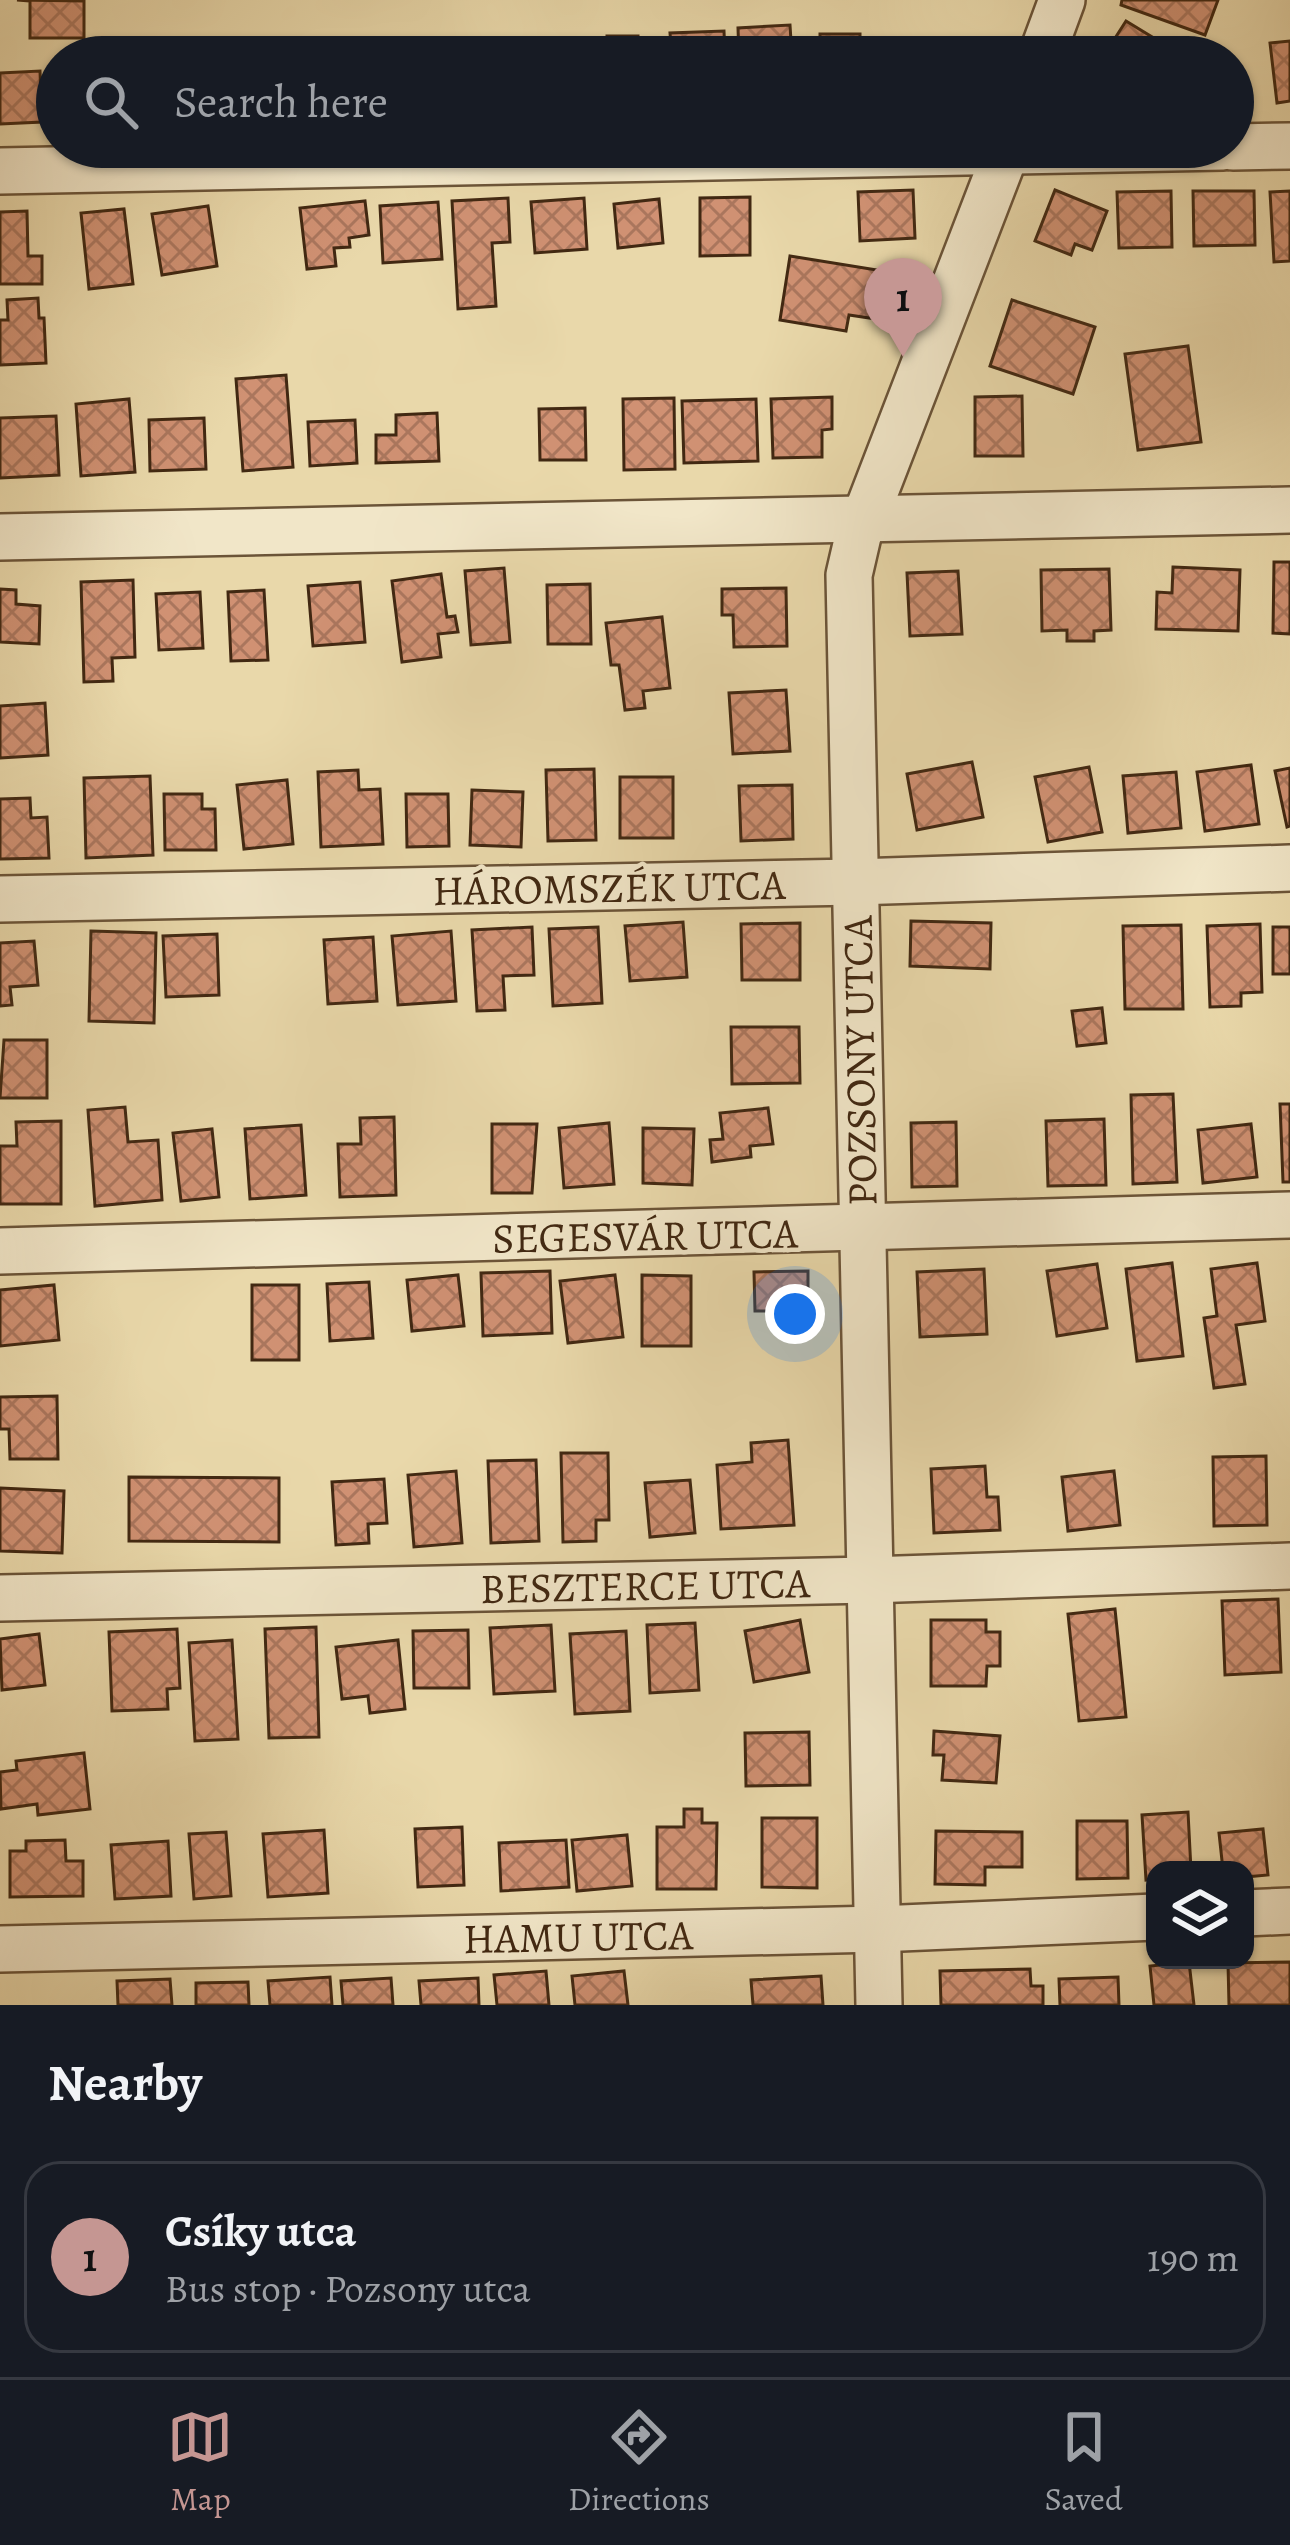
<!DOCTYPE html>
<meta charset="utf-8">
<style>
:root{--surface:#171b24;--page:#242831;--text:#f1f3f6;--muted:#9ea1a6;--line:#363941;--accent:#c59692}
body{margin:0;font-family:Alegreya,serif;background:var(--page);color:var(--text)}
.controls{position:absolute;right:36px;bottom:36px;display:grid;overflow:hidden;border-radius:24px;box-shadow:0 3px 9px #0004}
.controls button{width:108px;height:108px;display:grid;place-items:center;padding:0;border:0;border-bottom:3px solid var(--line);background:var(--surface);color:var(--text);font:60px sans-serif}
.you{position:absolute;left:795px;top:1314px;width:42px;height:42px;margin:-30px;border:9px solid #fff;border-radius:50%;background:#1a73e8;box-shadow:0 0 0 18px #1a73e833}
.badge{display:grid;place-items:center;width:78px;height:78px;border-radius:50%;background:var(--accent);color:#111;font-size:39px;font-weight:700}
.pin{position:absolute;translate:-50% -99px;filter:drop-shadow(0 3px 6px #0008)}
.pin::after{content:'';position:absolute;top:63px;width:42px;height:36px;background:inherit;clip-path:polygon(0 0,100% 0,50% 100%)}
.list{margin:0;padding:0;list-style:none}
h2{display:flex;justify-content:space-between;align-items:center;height:156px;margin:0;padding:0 48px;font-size:51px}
h2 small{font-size:39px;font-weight:400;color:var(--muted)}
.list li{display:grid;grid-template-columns:78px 1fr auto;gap:36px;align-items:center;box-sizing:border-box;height:192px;margin:0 24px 24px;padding:0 24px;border:3px solid var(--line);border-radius:36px}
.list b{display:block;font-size:45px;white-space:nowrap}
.list p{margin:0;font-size:39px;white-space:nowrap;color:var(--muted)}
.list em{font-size:39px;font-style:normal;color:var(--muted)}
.icon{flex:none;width:66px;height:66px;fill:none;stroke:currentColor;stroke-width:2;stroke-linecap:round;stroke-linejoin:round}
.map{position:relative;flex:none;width:1290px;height:2005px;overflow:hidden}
.search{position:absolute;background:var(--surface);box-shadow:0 3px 9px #0004;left:36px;right:36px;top:36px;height:132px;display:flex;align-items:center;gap:30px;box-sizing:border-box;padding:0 42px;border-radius:66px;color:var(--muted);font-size:45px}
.sheet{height:372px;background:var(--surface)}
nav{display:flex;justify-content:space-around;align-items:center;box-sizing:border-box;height:168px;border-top:3px solid var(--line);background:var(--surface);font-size:33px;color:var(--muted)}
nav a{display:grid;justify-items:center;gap:6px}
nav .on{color:var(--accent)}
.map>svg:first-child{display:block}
.building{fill:url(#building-cross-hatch);stroke:#412812;stroke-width:3}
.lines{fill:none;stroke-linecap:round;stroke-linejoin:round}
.minor-casing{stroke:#6b5438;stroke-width:50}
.minor{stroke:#f1e6c8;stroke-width:45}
.labels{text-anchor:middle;stroke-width:9;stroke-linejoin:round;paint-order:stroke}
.street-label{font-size:42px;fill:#412812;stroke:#f1e6c8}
</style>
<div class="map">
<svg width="1290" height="2005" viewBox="0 0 1290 2005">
<defs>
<pattern id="building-cross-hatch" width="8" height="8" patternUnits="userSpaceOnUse" patternTransform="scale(3)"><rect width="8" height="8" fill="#d09173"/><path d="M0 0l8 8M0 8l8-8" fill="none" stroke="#aa765d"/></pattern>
</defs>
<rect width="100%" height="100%" fill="#e9d8aa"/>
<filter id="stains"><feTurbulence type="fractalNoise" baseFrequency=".00167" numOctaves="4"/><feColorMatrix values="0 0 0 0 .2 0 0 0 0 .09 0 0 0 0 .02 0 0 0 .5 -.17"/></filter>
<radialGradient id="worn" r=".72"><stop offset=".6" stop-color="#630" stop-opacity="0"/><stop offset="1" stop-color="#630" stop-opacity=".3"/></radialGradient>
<g class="building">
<path d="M17,0L84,1V38H30V1Z"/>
<path d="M1122,0H1218L1205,35L1121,5Z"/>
<path d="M1126,21L1180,54L1179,57H1103Z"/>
<path d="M790,25L792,57H739L738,28Z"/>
<path d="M724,31L725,57H672L670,33Z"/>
<rect x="820" y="34" width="40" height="23"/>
<path d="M607,36H638V57H588V52H607Z"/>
<path d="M1290,41V101L1277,103L1270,43Z"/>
<path d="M40,71L42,122L0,124V73Z"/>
<path d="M913,190L915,238L860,241L858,192Z"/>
<path d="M1055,190L1107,211L1092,250L1075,244L1071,255L1035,241Z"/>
<path d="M1171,191L1172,247L1119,248L1117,192Z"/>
<path d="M1193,191H1254L1255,245L1194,246Z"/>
<path d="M1290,191V261L1274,262L1270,192Z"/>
<path d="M750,197V255L700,256V198Z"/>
<path d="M508,198L510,242L492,243L496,306L458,309L452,201Z"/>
<path d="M584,198L587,249L535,253L531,202Z"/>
<path d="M659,199L663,243L618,248L614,204Z"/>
<path d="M365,201L369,235L349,238L350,247L334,248L336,266L307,269L300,208Z"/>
<path d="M438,202L442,259L383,263L380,206Z"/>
<path d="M208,206L217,266L162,275L152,214Z"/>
<path d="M124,209L133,284L89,289L81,213Z"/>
<path d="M27,211L28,256H42V284H0V212Z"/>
<path d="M790,256L883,271L876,319L849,315L846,331L780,320Z"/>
<path d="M38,298L39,318H44L46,363L0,365V320H8L7,300Z"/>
<path d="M1012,300L1095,327L1073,394L990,366Z"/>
<path d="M1188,346L1201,442L1138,450L1125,354Z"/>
<path d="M286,375L293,467L243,471L236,379Z"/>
<path d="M1022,396L1023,456H975V397Z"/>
<path d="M832,397V429L822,430V457L773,458L771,399Z"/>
<path d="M674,398L675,469L624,470L623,399Z"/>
<path d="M129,399L135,472L81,476L76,404Z"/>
<path d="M756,399L758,461L684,463L682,401Z"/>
<path d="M585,408L586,460H540L539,409Z"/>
<path d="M437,413L439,461L376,463V435H396V415Z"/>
<path d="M56,416L59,475L0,478V418Z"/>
<path d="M204,418L206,469L150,471L149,420Z"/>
<path d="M355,420L357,463L310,466L308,422Z"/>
<path d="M1274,562H1290V634L1273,633Z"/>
<path d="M1173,567L1240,570L1238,631L1156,629L1157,592L1172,593Z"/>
<path d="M504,568L510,642L471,645L465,571Z"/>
<path d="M1109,569L1111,630L1094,631V641H1067V630L1042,631L1041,570Z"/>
<path d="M958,571L962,634L910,636L907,573Z"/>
<path d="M441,574L447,617L455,616L458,632L438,634L441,657L402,662L392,581Z"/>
<path d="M133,580L135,657L112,658L113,681L84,682L81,582Z"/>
<path d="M360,582L365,642L313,646L308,586Z"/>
<path d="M590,584L591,644H548L547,585Z"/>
<path d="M786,588L787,646L734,647L733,615H722V589Z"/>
<path d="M0,589L16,590V604L40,606L39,644L0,642Z"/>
<path d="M264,590L268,660L231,661L228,592Z"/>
<path d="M200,592L203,648L159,650L156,594Z"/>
<path d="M662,617L670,688L643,691L645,708L625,710L619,665H611L606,623Z"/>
<path d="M786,690L790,751L733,754L729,693Z"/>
<path d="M45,703L48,755L0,758V706Z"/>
<path d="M972,762L983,817L917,830L907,774Z"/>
<path d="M1251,765L1259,824L1205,831L1197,772Z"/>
<path d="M1089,767L1102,832L1048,842L1035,777Z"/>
<path d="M1290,768V826L1287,827L1275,771Z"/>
<path d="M594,769L596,840L548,841L546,770Z"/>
<path d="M358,770L359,790L380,789L383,844L321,847L318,772Z"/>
<path d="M1176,772L1181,828L1128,833L1123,776Z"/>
<path d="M150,776L153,855L86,858L84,778Z"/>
<rect x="620" y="777" width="53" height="61"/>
<path d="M287,780L293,844L244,849L237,785Z"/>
<path d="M792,785L793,839L741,841L739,786Z"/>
<path d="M472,790L523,792L521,847L470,845Z"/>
<path d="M164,794H202V809H215L216,850H165Z"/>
<path d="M406,794H448L449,846L407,847Z"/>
<path d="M30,798L31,818L47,817L49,858L0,859V799Z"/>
<path d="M911,921L991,923L990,969L910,966Z"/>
<path d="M683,922L687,977L630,981L625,926Z"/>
<path d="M800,923V980H742L741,924Z"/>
<path d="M1260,924L1262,992L1241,993V1006L1210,1007L1207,926Z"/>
<path d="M1181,925L1183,1009H1125L1123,926Z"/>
<path d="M532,927L534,975L503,976L505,1010L477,1011L472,930Z"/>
<path d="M598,927L602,1003L553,1006L549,929Z"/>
<rect x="1273" y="927" width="17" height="47"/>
<path d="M91,931L156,933L154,1023L89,1021Z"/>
<path d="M451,931L456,1001L398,1005L392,936Z"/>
<path d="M217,934L219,995L166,997L163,936Z"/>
<path d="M373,937L377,1001L328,1004L324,940Z"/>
<path d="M34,941L38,985L10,987L12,1005L0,1006V943Z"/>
<path d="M1102,1008L1106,1043L1077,1046L1072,1011Z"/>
<path d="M731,1027H799L800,1083L732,1084Z"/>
<path d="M4,1040H47V1098H0Z"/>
<path d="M1173,1094L1177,1182L1133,1184L1131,1095Z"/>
<path d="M1280,1104H1290V1182H1283Z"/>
<path d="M125,1107L128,1142L158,1140L162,1200L95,1206L88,1110Z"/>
<path d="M768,1108L773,1144L750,1146L751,1157L712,1162L710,1140L723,1139L720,1113Z"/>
<path d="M394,1117L396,1195L340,1197L338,1144H361L360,1118Z"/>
<path d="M1104,1119L1106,1185L1048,1186L1046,1121Z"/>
<path d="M61,1121V1204H0V1146H17L16,1122Z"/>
<path d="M956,1122L957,1186L912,1187L911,1123Z"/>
<path d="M609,1123L614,1184L564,1188L559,1128Z"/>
<path d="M492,1124H537L532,1193H492Z"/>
<path d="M1251,1124L1257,1177L1203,1183L1198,1130Z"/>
<path d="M301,1125L306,1195L250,1199L245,1129Z"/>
<path d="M643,1128L694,1129L692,1185L643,1183Z"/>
<path d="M212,1129L219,1197L181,1201L173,1133Z"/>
<path d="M1172,1263L1183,1356L1137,1361L1126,1269Z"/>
<path d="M1257,1263L1265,1321L1236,1325L1245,1384L1214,1388L1204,1318L1217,1316L1211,1269Z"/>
<path d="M1097,1264L1107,1328L1057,1336L1047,1271Z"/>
<path d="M984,1269L987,1334L920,1337L917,1272Z"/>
<path d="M550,1271L552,1333L483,1336L481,1273Z"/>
<path d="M808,1271V1311H755L754,1272Z"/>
<path d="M458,1275L464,1326L412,1331L407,1280Z"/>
<path d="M615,1275L623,1337L568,1343L560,1281Z"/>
<path d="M642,1275L691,1276V1346H642Z"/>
<path d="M369,1282L373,1338L330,1341L327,1284Z"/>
<path d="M54,1285L59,1340L0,1346V1290Z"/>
<rect x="252" y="1285" width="47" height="75"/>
<path d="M57,1396L58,1459H10L9,1429H0V1397Z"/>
<path d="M788,1440L794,1525L721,1529L717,1465L752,1462L751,1443Z"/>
<path d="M561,1453H608L609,1520H596V1541L563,1542Z"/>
<path d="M1266,1456L1267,1525L1214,1526L1213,1457Z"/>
<path d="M536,1460L539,1541L491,1543L488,1461Z"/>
<path d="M985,1466L987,1497H998L1000,1530L934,1533L931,1469Z"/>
<path d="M456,1471L462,1543L414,1547L408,1475Z"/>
<path d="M1114,1471L1120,1525L1068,1531L1062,1477Z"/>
<path d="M129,1477L279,1478V1542L129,1541Z"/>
<path d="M384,1479L387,1523L368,1524L369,1543L336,1545L332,1482Z"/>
<path d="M690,1480L695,1533L650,1537L645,1483Z"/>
<path d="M0,1488L64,1491L62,1553L0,1551Z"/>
<path d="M1278,1599L1281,1672L1225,1675L1222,1601Z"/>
<path d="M1115,1609L1126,1717L1079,1721L1068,1614Z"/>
<path d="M800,1620L809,1672L754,1682L745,1631Z"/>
<path d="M931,1620H986V1632H1000V1666H987L986,1686H931Z"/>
<path d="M695,1623L699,1690L650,1693L647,1625Z"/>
<path d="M551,1625L555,1691L494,1694L490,1628Z"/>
<path d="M316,1627L319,1737L269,1738L265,1629Z"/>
<path d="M177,1629L180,1688L167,1689L168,1709L112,1711L109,1632Z"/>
<path d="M468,1630L469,1688H414L413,1631Z"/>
<path d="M626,1631L630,1711L575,1714L570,1634Z"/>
<path d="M39,1634L45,1685L2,1690L0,1639Z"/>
<path d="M232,1640L238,1739L195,1741L189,1643Z"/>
<path d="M398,1640L405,1709L370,1713L368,1696L342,1699L336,1647Z"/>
<path d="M934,1731L1000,1736L996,1783L942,1780L944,1755H933Z"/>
<path d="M809,1732L810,1785L746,1786L745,1733Z"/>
<path d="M84,1753L90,1809L38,1815L37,1804L1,1809L0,1772L17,1770L16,1761Z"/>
<path d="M684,1809H702V1823H717L716,1889H657V1827H684Z"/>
<path d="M1188,1812L1191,1870H1155V1879L1146,1880L1142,1815Z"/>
<path d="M762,1818H817V1888L762,1887Z"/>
<path d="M1077,1821H1127L1128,1878L1077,1879Z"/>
<path d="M462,1827L464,1885L418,1887L415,1829Z"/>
<path d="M1263,1829L1268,1875L1245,1877V1870H1223L1219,1833Z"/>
<path d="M324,1830L328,1893L268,1897L263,1834Z"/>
<path d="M936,1831L1022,1832V1867H985V1885L935,1884Z"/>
<path d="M226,1832L231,1896L194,1899L189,1834Z"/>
<path d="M627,1835L632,1886L577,1891L572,1840Z"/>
<path d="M65,1840L66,1861H83V1896L10,1897V1851H26V1841Z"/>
<path d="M566,1840L569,1887L501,1891L499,1843Z"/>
<path d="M168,1841L171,1896L115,1899L111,1845Z"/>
<path d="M1189,1962L1194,2005H1154L1150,1966Z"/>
<path d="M1290,1962V2005H1229L1228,1963Z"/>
<path d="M1030,1969L1031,1986H1043V2005H941L940,1971Z"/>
<path d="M546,1971L549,2005H497L494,1975Z"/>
<path d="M624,1971L628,2005H575L572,1976Z"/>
<path d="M821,1976L823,2005H753L751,1980Z"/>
<path d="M330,1977L332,2005H270L268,1981Z"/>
<path d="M1118,1977L1119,2005H1060L1059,1979Z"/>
<path d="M391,1978L393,2005H343L341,1981Z"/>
<path d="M478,1978L479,2005H421L419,1981Z"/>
<path d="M170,1979L172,2005H118L117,1981Z"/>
<path d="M248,1982L249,2005H196V1983Z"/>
</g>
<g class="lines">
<g class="minor-casing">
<g id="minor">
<path d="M1041,57L1062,0"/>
<path d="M1233,147L1290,146"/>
<path d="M0,171L1223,147"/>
<path d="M0,537L1290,510"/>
<path d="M0,899L855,882L1290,868"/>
<path d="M0,1251L1290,1215"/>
<path d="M0,1598L869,1580L1290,1566"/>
<path d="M1245,1913L1290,1911"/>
<path d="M0,1949L878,1929L1155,1917"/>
<path d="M879,2005L849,575L858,536L1008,147"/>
</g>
</g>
<use href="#minor" class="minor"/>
</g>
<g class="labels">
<g class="street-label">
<text transform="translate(609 887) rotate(-1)" y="15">HÁROMSZÉK UTCA</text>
<text transform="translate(859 1061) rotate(-91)" y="15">POZSONY UTCA</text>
<text transform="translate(645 1235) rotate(-1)" y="15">SEGESVÁR UTCA</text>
<text transform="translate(645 1585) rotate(-1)" y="15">BESZTERCE UTCA</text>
<text transform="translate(578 1936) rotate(-1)" y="15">HAMU UTCA</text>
</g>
</g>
<rect width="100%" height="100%" filter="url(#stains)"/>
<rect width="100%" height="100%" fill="url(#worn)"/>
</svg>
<div class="controls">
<button><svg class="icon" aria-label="layers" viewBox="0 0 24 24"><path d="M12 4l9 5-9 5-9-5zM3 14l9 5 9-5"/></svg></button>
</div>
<div class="you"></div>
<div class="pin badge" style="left:903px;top:357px">1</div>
<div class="search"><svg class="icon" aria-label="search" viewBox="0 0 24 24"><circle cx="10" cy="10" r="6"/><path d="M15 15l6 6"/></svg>Search here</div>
</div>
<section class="sheet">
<h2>Nearby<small></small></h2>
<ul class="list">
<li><span class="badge">1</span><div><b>Csíky utca</b><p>Bus stop · Pozsony utca</p></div><em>190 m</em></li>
</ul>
</section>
<nav>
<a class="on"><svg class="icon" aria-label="map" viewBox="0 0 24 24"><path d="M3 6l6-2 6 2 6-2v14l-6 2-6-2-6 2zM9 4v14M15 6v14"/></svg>Map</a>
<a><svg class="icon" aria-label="directions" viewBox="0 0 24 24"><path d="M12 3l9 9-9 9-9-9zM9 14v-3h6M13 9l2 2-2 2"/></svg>Directions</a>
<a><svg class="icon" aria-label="saved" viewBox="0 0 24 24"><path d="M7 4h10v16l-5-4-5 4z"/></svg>Saved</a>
</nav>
